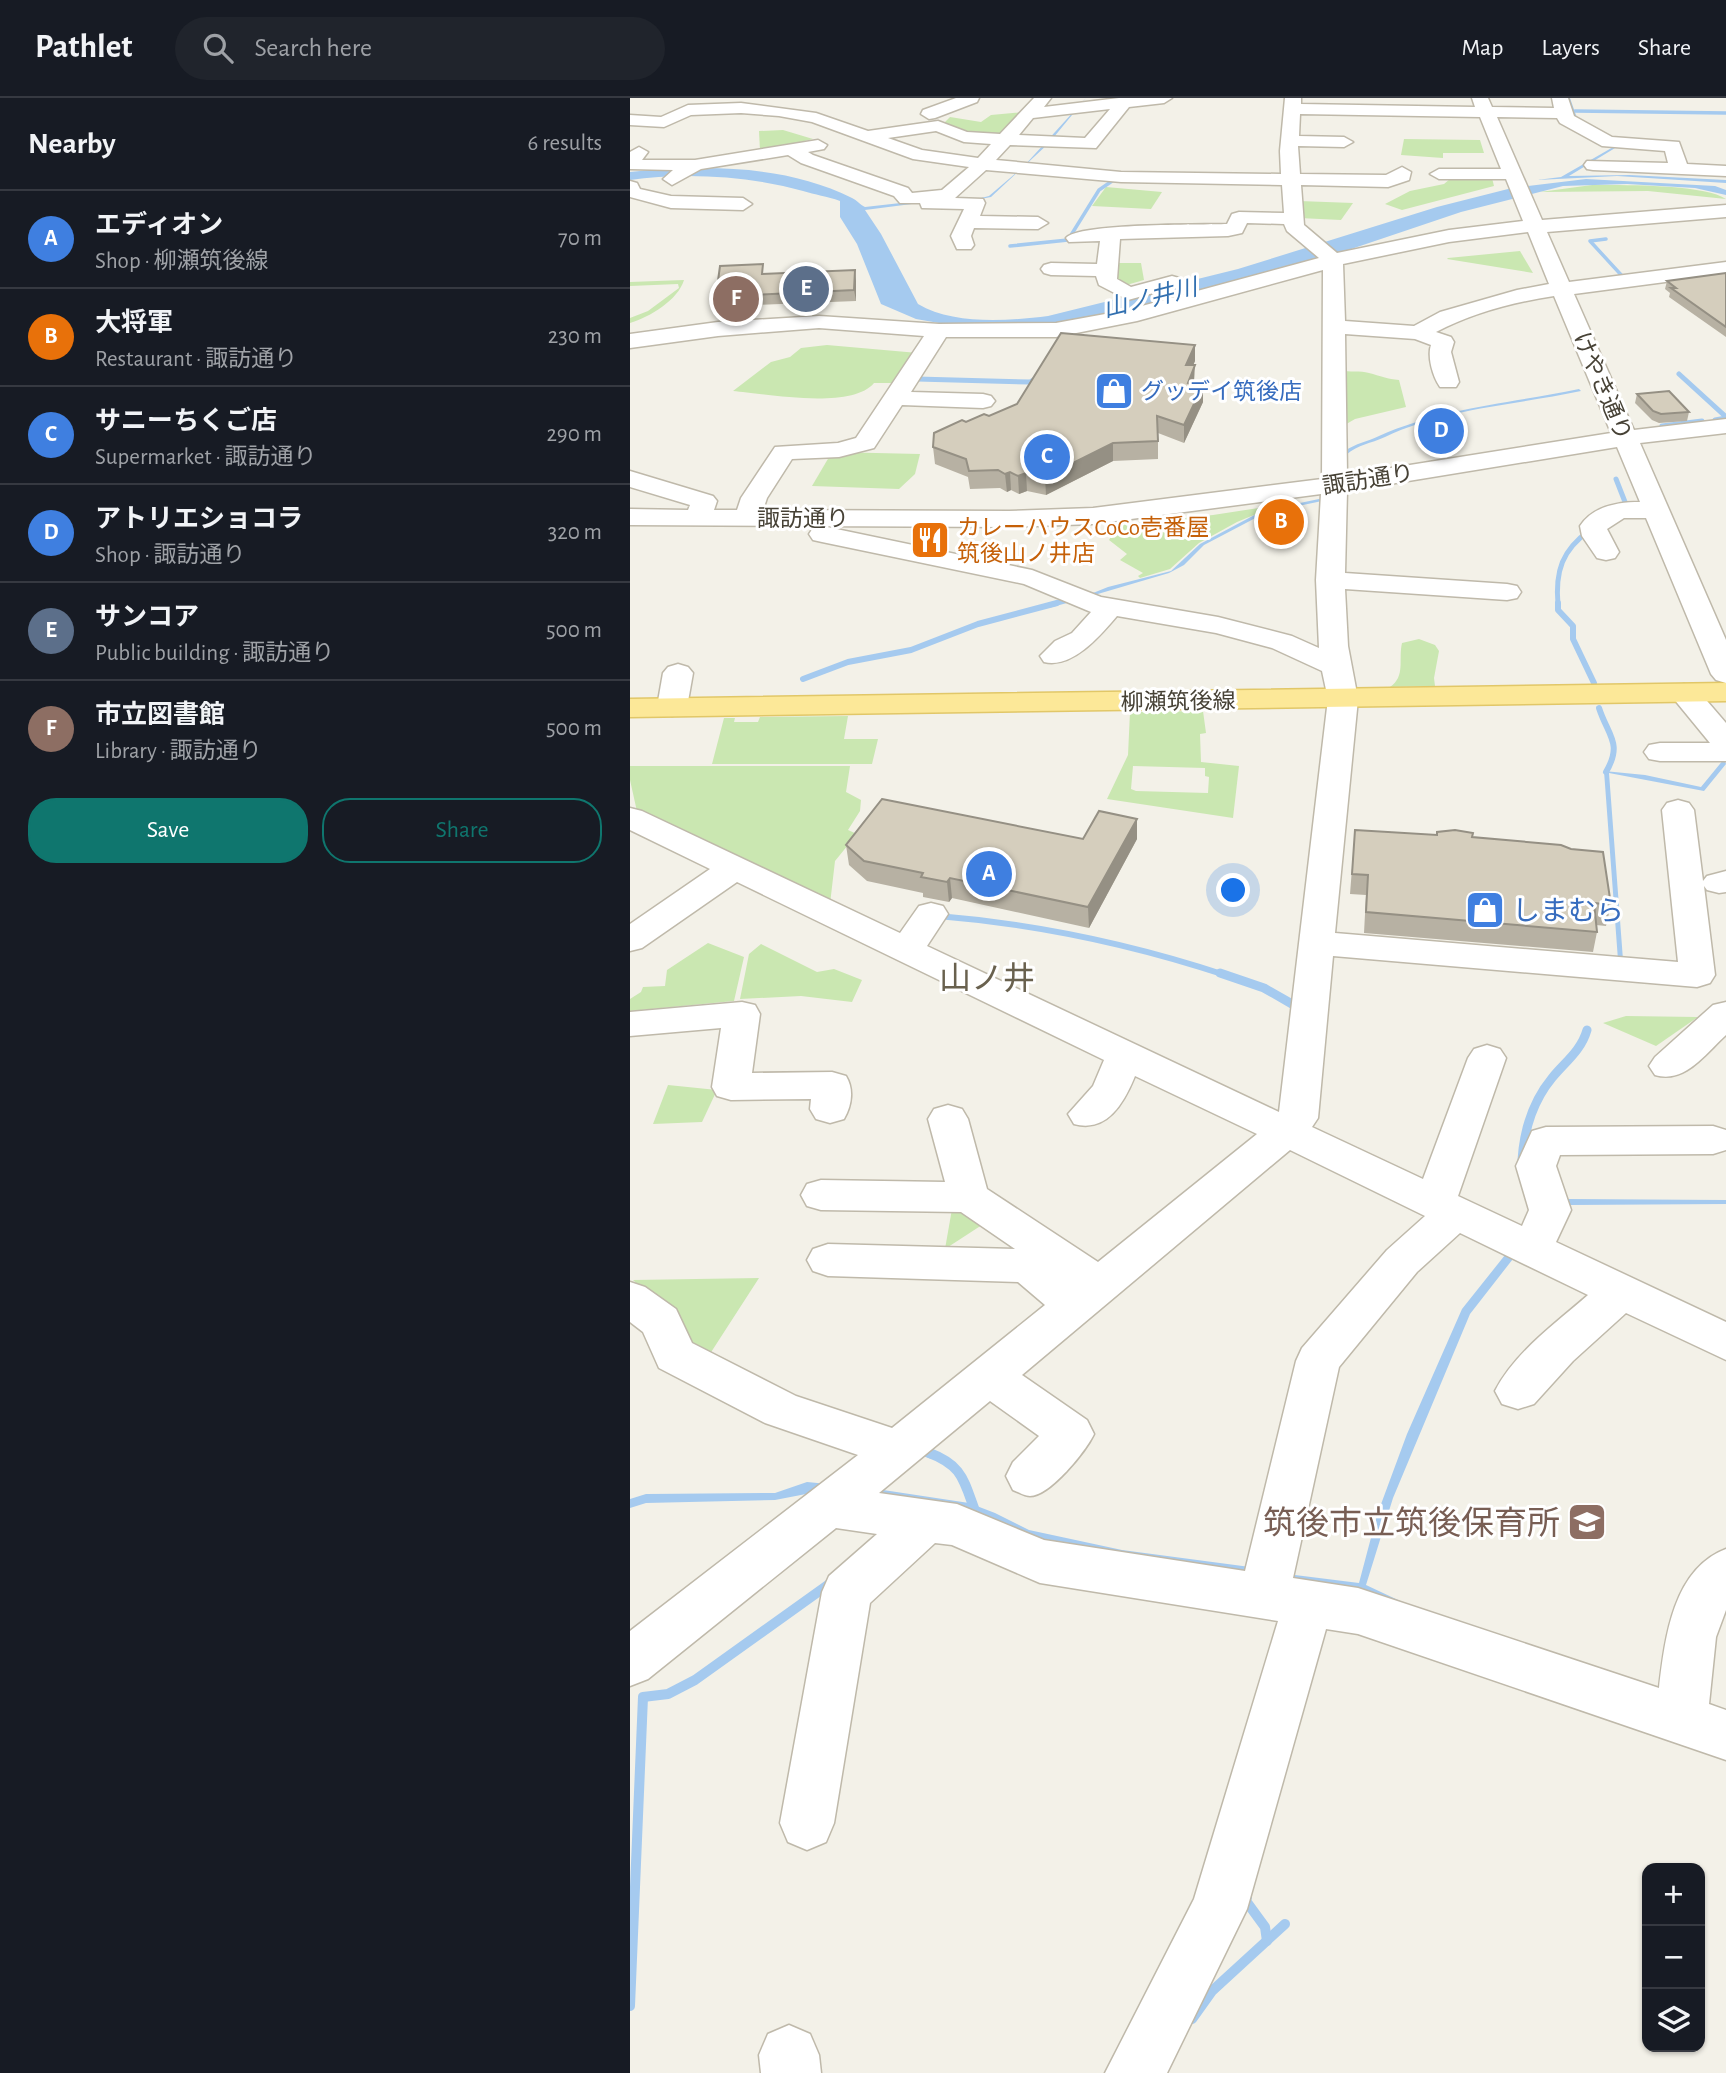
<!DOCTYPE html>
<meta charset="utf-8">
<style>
:root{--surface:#171b24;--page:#20242c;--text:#f1f3f6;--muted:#9ea1a6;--line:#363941;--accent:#0f766e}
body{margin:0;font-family:"Alegreya Sans","Noto Sans JP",sans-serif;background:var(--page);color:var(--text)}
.controls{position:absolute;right:21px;bottom:21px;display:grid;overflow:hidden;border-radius:14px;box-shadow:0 2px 5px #0004}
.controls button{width:63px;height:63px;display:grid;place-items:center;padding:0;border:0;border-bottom:2px solid var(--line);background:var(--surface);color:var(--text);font:35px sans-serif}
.you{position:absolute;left:604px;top:793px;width:24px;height:24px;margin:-18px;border:5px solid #fff;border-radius:50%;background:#1a73e8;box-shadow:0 0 0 10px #1a73e833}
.badge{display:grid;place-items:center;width:46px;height:46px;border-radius:50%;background:var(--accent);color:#fff;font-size:23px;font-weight:700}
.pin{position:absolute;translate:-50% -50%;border:4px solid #fff;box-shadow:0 2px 7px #0006}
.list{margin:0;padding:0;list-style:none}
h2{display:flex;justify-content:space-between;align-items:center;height:91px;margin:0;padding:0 28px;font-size:30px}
h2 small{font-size:23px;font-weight:400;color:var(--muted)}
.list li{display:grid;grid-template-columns:46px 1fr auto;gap:21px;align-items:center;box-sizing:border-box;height:98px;padding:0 28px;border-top:2px solid var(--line)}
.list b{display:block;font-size:26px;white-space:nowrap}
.list p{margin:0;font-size:23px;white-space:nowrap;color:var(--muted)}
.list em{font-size:23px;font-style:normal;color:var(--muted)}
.actions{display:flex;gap:14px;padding:21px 28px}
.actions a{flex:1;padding:16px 0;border:2px solid var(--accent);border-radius:28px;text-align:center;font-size:24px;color:var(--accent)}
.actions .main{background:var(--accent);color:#fff}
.icon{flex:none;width:38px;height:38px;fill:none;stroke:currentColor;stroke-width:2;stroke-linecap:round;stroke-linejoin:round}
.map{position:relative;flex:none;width:1096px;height:1975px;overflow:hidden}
header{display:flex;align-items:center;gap:42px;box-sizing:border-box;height:98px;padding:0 35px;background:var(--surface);border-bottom:2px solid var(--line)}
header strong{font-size:33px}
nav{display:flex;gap:38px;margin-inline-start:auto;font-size:24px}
.search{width:490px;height:63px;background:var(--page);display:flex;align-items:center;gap:18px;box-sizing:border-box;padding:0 24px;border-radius:38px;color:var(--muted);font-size:26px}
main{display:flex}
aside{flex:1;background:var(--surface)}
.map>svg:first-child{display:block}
.green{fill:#cae7b1;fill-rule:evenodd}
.water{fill:#a5caef}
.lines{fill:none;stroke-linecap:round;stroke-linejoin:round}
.stream-far4{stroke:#a5caef;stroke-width:3.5}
.stream-far3{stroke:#a5caef;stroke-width:5}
.stream-far2{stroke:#a5caef;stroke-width:6}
.stream-far1{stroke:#a5caef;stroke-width:9}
.stream{stroke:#a5caef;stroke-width:10}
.minor-casing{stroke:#bfb9aa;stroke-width:3}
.major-casing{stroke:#e1c768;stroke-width:3}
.minor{fill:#fff;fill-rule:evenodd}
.major{fill:#fce898;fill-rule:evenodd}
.wall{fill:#b7b1a3}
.shaded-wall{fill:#959084}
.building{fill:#d5cebd;stroke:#959084;stroke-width:2}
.labels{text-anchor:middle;stroke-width:6;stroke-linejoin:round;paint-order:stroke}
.far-street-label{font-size:23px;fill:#474236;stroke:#fff}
.far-shop-label{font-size:23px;fill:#366cbe;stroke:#fff;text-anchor:start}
.far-food-label{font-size:23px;fill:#c56008;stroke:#fff;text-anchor:start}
.far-water-label{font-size:24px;font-style:italic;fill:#3270b0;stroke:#fff}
.shop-label{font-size:28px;fill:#366cbe;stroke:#fff;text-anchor:start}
.quarter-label{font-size:32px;fill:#69614e;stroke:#fff}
.near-education-label{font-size:33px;fill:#785e54;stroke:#fff;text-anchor:end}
</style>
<header>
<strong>Pathlet</strong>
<div class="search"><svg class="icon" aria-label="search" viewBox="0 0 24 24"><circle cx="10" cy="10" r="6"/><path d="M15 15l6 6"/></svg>Search here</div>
<nav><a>Map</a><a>Layers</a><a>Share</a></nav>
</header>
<main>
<aside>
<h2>Nearby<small>6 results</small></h2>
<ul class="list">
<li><span class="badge" style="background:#3f7fe0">A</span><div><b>エディオン</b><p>Shop · 柳瀬筑後線</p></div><em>70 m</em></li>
<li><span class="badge" style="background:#e8710a">B</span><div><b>大将軍</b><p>Restaurant · 諏訪通り</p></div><em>230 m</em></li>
<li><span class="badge" style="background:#3f7fe0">C</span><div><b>サニーちくご店</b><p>Supermarket · 諏訪通り</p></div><em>290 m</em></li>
<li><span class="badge" style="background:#3f7fe0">D</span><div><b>アトリエショコラ</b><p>Shop · 諏訪通り</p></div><em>320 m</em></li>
<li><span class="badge" style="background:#5c6f8a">E</span><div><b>サンコア</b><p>Public building · 諏訪通り</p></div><em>500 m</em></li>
<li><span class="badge" style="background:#8d6e63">F</span><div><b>市立図書館</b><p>Library · 諏訪通り</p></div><em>500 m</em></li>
</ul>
<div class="actions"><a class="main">Save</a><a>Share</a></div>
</aside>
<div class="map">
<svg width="1096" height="1975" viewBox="0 0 1096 1975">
<rect width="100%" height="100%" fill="#f3f1e8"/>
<g class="green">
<path d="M393,14L370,38L359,40L311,28L320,19L351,24L361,17Z"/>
<path d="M153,32L183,41L130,53L129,33Z"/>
<path d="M774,41L850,42L854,55H813V60L771,57Z"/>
<path d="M862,80L864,88L772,112L755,106L780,93L814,86L820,81Z"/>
<path d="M962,87C992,87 1074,86 1096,101L1018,93L910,94Z"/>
<path d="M476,89L532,94L521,111L462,108Z"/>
<path d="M669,103L723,105L711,122L669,120Z"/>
<path d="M890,153L903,175L817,161L818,160Z"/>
<path d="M487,165H511L514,182L493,188L484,183Z"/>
<path d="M54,182C48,202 20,219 0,225V220L18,213L49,190L48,186L0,188V184Z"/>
<path d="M197,247L288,255L266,285H244C222,312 136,296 103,293L141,264L160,259L171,250Z"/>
<path d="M710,272C720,275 730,272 739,275C750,278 758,281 769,282L776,309L725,321L713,328Z"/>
<path d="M202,354L290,356L285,376L269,391L182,388Z"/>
<path d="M648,407L607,424L569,445L540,471L510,480L508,478L513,475L490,462L497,456L479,442L488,427L583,417Z"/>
<path d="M789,541L805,547L809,553L804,580L805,588L760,589C776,578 768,562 772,545Z"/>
<path d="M573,613L576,635L570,636L571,664L609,668L603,720L477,701L498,657L500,614ZM503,668L575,670V678L579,679L578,695L506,693L501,691Z"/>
<path d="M218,618L214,641H248L242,666H82L94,620H105L104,624H128L130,619Z"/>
<path d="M0,668H220L216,694L231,702L230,713L218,732L227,736L205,763L200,806L8,718L0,682Z"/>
<path d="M78,845L114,859L104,903L0,913V901L11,894L13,889L35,888L37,872Z"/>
<path d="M131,846L187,874L204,871L232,882L222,904L171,898L110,901L119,856Z"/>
<path d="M996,918L1068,919L1026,948L973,925Z"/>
<path d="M38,987L87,992L72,1024L23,1026Z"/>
<path d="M322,1111L355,1125L315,1151Z"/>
<path d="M129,1180L76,1262L51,1245L41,1218L3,1182Z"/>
</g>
<g class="water">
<path d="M456,0L419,45L361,99L340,103H305L235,112L251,136L288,206C323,227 378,223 418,218L608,171L807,109L882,90L956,81L1085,88L1096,92V97L1065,90L997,86L933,88L831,114L653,174L496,213L419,227L390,230L326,228L286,221L251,206L227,146L210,119V103C197,98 185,97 173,93C121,78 54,74 0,82V74C72,67 155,66 222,100C227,102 230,107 235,109L306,101H347L359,98L394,68Z"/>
<path d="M935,0H940L947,20L990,47L939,78L999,77L1096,82V85L987,78L907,82L931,79L985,48L943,21Z"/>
<path d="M949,291L951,293C886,307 815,310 755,339C740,346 729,346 716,357L715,353C726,345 737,344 749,338C811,310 882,305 949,291Z"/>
<path d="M689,401L692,403L635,415L574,447L554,467L539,475L461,498L458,497L478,489L541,473L570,446L632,413Z"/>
<path d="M1094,661L1096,666L1074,693L979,675L993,862H988L974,673L1015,677L1071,689Z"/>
<path d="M938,1101L1096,1102V1106L940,1107Z"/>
<path d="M879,1152L886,1157L840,1216L763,1400L736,1487L817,1525L952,1571L1035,1591L1033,1601L648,1482L649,1475L729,1485L747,1417L777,1336L832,1211Z"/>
<path d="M177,1384L240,1390L339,1405L365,1415L399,1432L492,1452L620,1469L616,1480L466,1458L217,1400L176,1396L145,1402L16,1405L0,1410V1401L16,1396L145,1395Z"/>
</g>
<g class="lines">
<g class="stream-far4">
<path d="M945,13L1096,15"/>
<path d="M976,141L960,143L994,180"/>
<path d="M380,148L438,142L469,92L485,81"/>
</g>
<g class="stream-far3">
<path d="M1049,276L1096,319"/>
<path d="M287,281L400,284L408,279"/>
<path d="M1085,322L1096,320"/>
<path d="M1032,328L1072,323"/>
<path d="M986,381L997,409L992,413"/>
<path d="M420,507L438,502"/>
<path d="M928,507C925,473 932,452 960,432"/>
</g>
<g class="stream-far2">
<path d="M928,505V512L943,528V541L964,585"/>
<path d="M173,581L218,564L281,552L348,526L427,505"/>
<path d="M969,610C978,638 993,645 976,674"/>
<path d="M308,818C407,826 501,846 595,877"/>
</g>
<g class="stream-far1">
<path d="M590,875L634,890L662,906"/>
<path d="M892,1062C894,1033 903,1003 922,980C935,964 951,953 957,932"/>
<path d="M289,1351L301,1356"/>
</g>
<g class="stream">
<path d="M297,1354C332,1367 333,1380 345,1413"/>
<path d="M617,1799L616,1803L635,1829L637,1843"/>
<path d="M0,1908L13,1599L38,1596L65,1582L202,1484"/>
<path d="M562,1921L582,1893L655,1826"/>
</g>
<g class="minor-casing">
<g id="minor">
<path d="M326,0H349L347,4L305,20L299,21L291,16L293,12Z"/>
<path d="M404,0H421L414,9L489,0H542L534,5L499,9L466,50L380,47L366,62L491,74L651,76L650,53L655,0H671V6L845,9L842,0H858L862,9L924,10L922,0H938L944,18L982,39L1049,44L1057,66L1096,68V78L963,72L957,71L954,67L957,63L1038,65L1035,53L972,48L930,25L927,20L867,19L912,122L1096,107V119L917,134L939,184L1096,164V176L944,196L1004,332L1096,321V335L1010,345L1096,542V585L1086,582L1081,576L1016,420H994L977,431L989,454L985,460L976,462L967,460L952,438L950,428C963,408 988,404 1010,404L987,349L717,393L715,475L877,486L887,488L891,494L887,500L877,502L715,491L718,548L728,601L705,835L1048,864L1032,712L1037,705L1048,702L1059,705L1064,712L1073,783L1077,778L1096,773V794L1089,795L1077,792L1074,788L1085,877L1080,885L1067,889L703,858L688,1020L682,1029L793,1081L838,960L844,951L857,947L870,951L876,960L828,1098L892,1128L899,1112L886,1068L902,1033L916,1029L1083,1028L1096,1032V1052L1083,1056L930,1057L926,1068L941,1112L926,1144L1096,1224V1262L996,1215L943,1263L904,1306L888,1311L872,1306L865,1293C885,1254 926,1225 958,1197L830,1135L787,1174L709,1269L663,1480L728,1490L1029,1590C1035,1540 1043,1471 1096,1451V1512L1086,1539L1079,1606L1096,1612V1662L728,1536L696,1531L617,1811L537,1975H475L564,1801L648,1523L410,1485L322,1447L305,1445L240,1505L204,1725L196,1744L177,1752L158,1744L150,1725L192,1494L199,1478L247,1436L206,1430L18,1581L0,1588V1533L228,1357L135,1325L29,1270L13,1234L0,1224V1184L15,1189L46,1211L62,1245L166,1298L262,1330L415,1207L388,1184L198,1178L183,1173L177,1162L183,1151L198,1146L385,1151L331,1114L191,1112L177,1108L171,1097L177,1086L191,1082L315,1084L298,1021L304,1011L318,1007L332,1011L338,1021L357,1091L468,1164L627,1036L505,978C494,1005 477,1035 444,1026L438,1016L463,988L474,962L107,784L12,850L0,853V826L80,771L0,732V710L12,713L270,835L289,808L301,805L313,808L318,816L297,848L649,1014L698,601L692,573L642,550L586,535L487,518C470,538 442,571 414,564L410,558L425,543L442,535L461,514L394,486L192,444L183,442L179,436L183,430L192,428L402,472L471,499L588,519L662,538L689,550L686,482L691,396L463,426L379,429L0,427V411L58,412L60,407L0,389V373L83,398L87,403L84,412H107L111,400L145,349L208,345L226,340L294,238L189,230L88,238L0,250V236L88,224L189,218L309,226L426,225L497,212L689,160L657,133L654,126L617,125L612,135L598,138L490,141L487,181L501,189L542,178L549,180L552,184L549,188L498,202L469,187L466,178L421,177L414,175L411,171L414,167L421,165L467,166L470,143L439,144L436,140C447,125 572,127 597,126L602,116L609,114L654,115L652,87L491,84L356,72L325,100L353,101L355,105L350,118L408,119L418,125L408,131L344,130L341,138L344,147L341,151H327L321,138L334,111L292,110L290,105H270L264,98L171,65L158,57L71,71L42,87L33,81L43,72L0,71V54L9,49L18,54L12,62H65L188,42L197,47L194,51L178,54L183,57L278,90L282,95L312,92L339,69L283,61L182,24L149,18L111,15L61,17L34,29L0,27V17L31,19L58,7L111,5L186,15L238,33L308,23L337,34L370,36ZM480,11L455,40L389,37L403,20ZM670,16L850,19L871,71H809L800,76L809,81H876L893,123L819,132L707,155L674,127L671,87L758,89L779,82L781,74L772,69L756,77L670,76L668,48L714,49L723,44L714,39L669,38ZM306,33L334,44L361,46L348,60L292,52L258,40ZM898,134L919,186L887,192L810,214L784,228L715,223L713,166L819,144ZM693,172L692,381L463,410L379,413L133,412L137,400L162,361L209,359L244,350L272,307L353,310L361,308L365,303L361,298L353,296L281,294L316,239H426L507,223ZM924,198L981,335L717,377L715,236L785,241L801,247C797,259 803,279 810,289H826L829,284L821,254L824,244L821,239L806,234C842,215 884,204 924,198ZM660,1052L795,1118L757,1152L672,1250L666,1263L615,1473L414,1442L327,1406L249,1395L360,1303L409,1338L383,1364L376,1378L383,1392C388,1394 395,1398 400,1398C420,1398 456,1353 464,1336L457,1322L392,1277Z"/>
<path d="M0,83L7,85L10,91L41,98L113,100L122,106L113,112L41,110L0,99Z"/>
<path d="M48,566L58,569L63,575L57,609L53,615L42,618L31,615L27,609L33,575L38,569Z"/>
<path d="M1054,586L1065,589L1096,625V663H1030L1019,661L1014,654L1019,647L1030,645H1080L1039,595L1043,589Z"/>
<path d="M112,904L125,907L130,916L122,975L202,974L216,978C224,991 222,1007 214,1021L200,1025L186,1021L180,1011L181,1001L101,1002L87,998L82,989L91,930L0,938V914Z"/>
<path d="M1096,904V937C1075,956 1055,986 1025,977L1019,968L1025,959L1083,907Z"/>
<path d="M159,1927L180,1936L189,1957L191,1975H131L129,1957L138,1936Z"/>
</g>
</g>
<g class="major-casing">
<path id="major" d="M1096,585V603L0,619V601Z"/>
</g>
<use href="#minor" class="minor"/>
<use href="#major" class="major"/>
</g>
<g class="wall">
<path d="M225,172L226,203L124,207L123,214L87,216L85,205L135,176Z"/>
<path d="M1096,175V239L1039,199L1040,195L1035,191L1037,183Z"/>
<path d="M565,247V263L563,267L564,286L573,287V304L554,345L528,335V361L483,363L416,397L397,393L389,396L381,392L377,394L370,390L340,391L338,379L305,366L303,349L336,324L359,318L387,306Z"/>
<path d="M1007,296L1059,314L1057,323L1029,325L1022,322L1005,305Z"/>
<path d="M725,732L842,739L981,807L976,828L966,827L967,834L963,854L734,835L736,797L720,796Z"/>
<path d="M453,741H507L459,830L322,800L319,804L293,799V795L237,783L219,767L216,747Z"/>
</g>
<g class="shaded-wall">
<path d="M225,172L226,183V203L224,192Z"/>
<path d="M565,247V263L556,284V267Z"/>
<path d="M565,267L564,284L558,302V285Z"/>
<path d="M573,287V304L554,345V327Z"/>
<path d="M483,345V363L416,397L415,379Z"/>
<path d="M380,374L381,392L377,394L375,376Z"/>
<path d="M396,375L397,393L389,396L388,378Z"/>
<path d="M507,721V741L459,830L458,809Z"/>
<path d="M320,780L322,800L319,804L317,784Z"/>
</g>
<g class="building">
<path d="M133,166L132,176L225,172L224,192L122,197L121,204L85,205L90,168Z"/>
<path d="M1096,175V229L1041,190H1046L1037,183Z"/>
<path d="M431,235L565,247L556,267H565L558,285L573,287L554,327L527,318L528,343L483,345L415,379L396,375L388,378L380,374L375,376L368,372L339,373L336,361L303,349L304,335L332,322L336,324L354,316L359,318L387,306Z"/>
<path d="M1039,293L1059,314L1031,316L1023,313L1007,296Z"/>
<path d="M252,701L453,741L469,713L507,721L458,809L320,780L317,784L291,779L293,775L234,763L216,747Z"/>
<path d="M725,732L807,737V734L825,732L843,735L842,739L931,747L941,751L973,754L981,807L964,805L967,834L736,814L738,777L722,776Z"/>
</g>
<defs>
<g id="shop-square" transform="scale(2.0125)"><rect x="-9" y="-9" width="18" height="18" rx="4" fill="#3f7fe0" stroke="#fff"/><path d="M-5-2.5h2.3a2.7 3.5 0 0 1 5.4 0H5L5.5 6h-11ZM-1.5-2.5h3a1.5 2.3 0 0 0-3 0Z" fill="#fff"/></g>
<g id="restaurant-square" transform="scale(2.0125)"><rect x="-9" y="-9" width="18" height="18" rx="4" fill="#e8710a" stroke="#fff"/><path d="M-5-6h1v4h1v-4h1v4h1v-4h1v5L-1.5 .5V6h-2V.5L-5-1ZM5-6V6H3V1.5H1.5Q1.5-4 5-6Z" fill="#fff"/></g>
<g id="school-square" transform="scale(2.0125)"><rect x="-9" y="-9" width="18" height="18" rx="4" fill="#8d6e63" stroke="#fff"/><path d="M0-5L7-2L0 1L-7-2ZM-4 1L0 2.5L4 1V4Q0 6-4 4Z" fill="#fff"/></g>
</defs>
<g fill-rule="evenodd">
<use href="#shop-square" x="484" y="293"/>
<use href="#restaurant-square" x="300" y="442"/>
<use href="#shop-square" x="855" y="812"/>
<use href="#school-square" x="957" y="1424"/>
</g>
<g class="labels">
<g class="far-street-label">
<text transform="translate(973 288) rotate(67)" y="8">けやき通り</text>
<text transform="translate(738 381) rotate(-9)" y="8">諏訪通り</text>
<text x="173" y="428">諏訪通り</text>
<text transform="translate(548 603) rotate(-1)" y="8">柳瀬筑後線</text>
</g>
<g class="far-shop-label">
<text x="511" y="301">グッデイ筑後店</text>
</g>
<g class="far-food-label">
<text x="327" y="437">カレーハウスCoCo壱番屋<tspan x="327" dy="26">筑後山ノ井店</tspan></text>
</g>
<g class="far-water-label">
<text transform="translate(520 200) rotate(-14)" y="8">山ノ井川</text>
</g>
<g class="shop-label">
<text x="882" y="822">しまむら</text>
</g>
<g class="quarter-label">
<text x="357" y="891">山ノ井</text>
</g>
<g class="near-education-label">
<text x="930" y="1436">筑後市立筑後保育所</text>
</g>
</g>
</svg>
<div class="controls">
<button>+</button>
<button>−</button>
<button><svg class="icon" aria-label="layers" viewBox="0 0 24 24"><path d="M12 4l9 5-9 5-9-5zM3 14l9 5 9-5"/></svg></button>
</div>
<div class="you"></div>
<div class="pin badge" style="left:359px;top:776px;background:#3f7fe0">A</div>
<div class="pin badge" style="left:651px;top:424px;background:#e8710a">B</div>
<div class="pin badge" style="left:417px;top:359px;background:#3f7fe0">C</div>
<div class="pin badge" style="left:811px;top:333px;background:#3f7fe0">D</div>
<div class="pin badge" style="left:176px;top:191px;background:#5c6f8a">E</div>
<div class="pin badge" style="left:106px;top:201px;background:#8d6e63">F</div>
</div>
</main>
